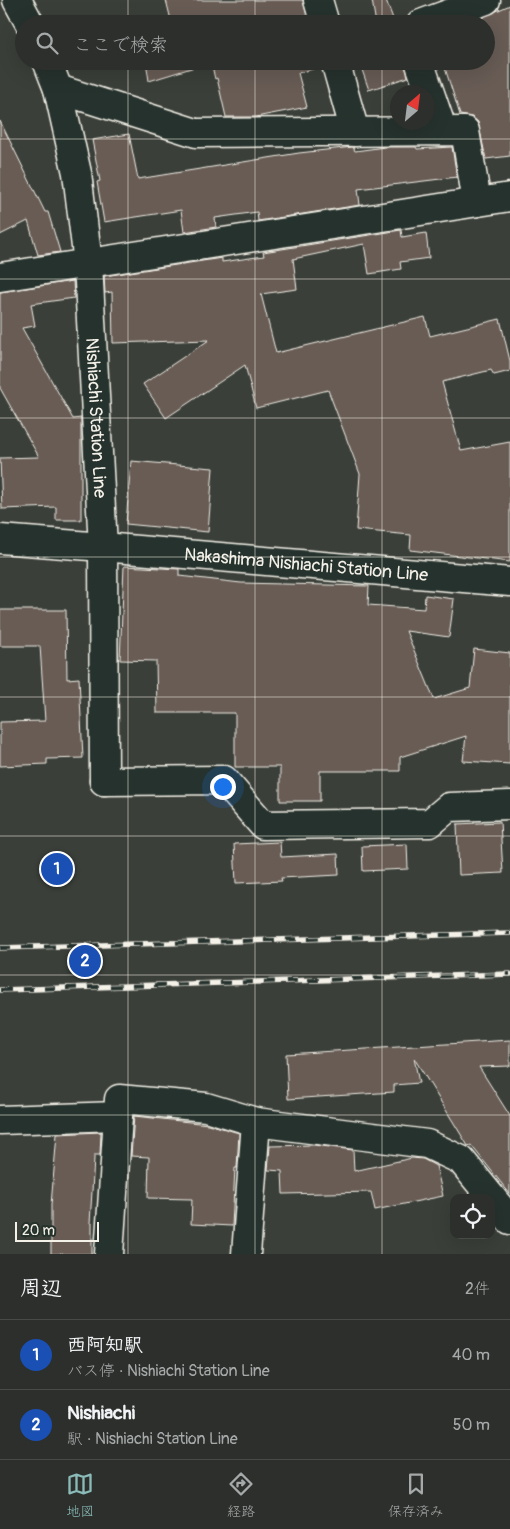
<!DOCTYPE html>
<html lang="ja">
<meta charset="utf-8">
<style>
:root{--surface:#2c2f2b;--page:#343733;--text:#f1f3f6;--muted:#a6a9a9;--line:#484a47;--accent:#8bbbb9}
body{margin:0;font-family:Pangolin,"Klee One",sans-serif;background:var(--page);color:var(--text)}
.controls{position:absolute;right:15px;bottom:15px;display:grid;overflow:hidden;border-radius:10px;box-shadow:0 5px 20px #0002}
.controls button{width:45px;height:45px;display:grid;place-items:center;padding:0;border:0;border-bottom:1px solid var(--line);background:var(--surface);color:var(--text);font:25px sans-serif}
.compass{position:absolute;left:390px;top:85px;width:45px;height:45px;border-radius:50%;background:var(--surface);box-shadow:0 5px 20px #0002;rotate:28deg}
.scale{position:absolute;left:15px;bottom:12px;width:84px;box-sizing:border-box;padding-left:5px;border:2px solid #f4f1e8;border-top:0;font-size:14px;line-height:18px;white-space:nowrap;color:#f4f1e8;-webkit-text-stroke:4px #26332d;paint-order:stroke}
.you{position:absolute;left:222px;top:786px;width:18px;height:18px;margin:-12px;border:4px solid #fff;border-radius:50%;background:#1a73e8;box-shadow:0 0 0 8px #1a73e833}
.badge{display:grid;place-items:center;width:32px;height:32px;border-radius:50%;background:var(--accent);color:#fff;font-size:16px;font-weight:700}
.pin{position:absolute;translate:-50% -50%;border:2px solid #fff;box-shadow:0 1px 5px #0006}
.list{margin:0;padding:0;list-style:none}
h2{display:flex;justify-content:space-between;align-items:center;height:65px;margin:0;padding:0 20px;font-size:21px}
h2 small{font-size:16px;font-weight:400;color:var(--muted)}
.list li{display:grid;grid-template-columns:32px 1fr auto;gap:15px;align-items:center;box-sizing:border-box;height:70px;padding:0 20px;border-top:1px solid var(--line)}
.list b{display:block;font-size:19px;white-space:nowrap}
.list p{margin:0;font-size:16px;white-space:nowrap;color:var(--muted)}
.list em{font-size:16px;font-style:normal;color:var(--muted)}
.icon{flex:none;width:28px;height:28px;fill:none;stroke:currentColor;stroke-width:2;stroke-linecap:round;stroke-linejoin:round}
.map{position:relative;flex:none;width:510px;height:1254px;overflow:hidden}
.search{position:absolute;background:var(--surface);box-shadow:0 5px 20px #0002;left:15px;right:15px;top:15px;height:55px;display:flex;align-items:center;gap:12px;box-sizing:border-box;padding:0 18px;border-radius:28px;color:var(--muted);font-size:19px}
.sheet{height:205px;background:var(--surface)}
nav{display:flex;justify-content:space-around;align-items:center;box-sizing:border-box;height:70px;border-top:1px solid var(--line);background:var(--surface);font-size:14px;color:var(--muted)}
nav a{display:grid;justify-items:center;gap:2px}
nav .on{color:var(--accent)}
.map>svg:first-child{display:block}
.building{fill:#675b54;stroke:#f4f1e8}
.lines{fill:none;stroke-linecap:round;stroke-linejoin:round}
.minor-casing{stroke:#f4f1e8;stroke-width:31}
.secondary-casing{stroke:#f4f1e8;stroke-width:31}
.minor{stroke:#26332d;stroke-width:28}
.secondary{stroke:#26332d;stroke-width:28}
.rail-casing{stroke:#f4f1e8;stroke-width:5.5}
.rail{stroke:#26332d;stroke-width:4;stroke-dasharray:11;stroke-linecap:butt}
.grid{fill:none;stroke:#f4f1e8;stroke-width:1;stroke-opacity:0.55}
.labels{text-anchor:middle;stroke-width:5;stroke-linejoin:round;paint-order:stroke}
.street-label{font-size:18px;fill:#f4f1e8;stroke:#26332d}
</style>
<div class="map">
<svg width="510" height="1254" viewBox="0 0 510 1254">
<rect width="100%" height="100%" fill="#3a3f39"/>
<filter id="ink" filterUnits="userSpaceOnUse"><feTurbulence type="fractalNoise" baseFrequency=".02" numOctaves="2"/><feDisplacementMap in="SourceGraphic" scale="10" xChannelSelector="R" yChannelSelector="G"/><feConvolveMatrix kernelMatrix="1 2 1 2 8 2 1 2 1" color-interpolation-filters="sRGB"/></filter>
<g filter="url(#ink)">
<g class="building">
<path d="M166,0H303L309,24H172Z"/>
<path d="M372,0H386L395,24H376Z"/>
<path d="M510,5V156L486,159L478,122L472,117L460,115L444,65L438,67L436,61H486V24H467Z"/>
<path d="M146,61H319L320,67L298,73L307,107L256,117H226L217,78L215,79L211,62L149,81Z"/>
<path d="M368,61H404L408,77L369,90L360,64Z"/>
<path d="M0,121L45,212H48L60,252L38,255L28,221L0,235Z"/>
<path d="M129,134L138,179L299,153L353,147L355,151L385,147H416L417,149L452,147L457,177L358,189L360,205L258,221L257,212L215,218L216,227L184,232L181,210L104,222L97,182L100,181L92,140Z"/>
<path d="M401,230L402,237L426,233L429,258L400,262L401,269L369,274L364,244L293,259L297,289L261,294L276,353L425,317L430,336L500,319L510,361V371L494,375L491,370L442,382L461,451L510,442V562L410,550L411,535L356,530L360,474L328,390L256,408L245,365L166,418L143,384L209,340L113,343L112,292L105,293L104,276L222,258V262L264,256L263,252Z"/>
<path d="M73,281L74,298L31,304L35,326L22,328L73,419L81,418V520H56V507L2,509L0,458L39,457L0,388V292Z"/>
<path d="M131,461L213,468L208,532L126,524Z"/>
<path d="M124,566L179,569V576L241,583L369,586L368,605L424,609L425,595L454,599L449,637L406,631L434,699L470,688L474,649L510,653V764L463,761L466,736L400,757V771H320V801H280V767H235V713H157L156,661L120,660Z"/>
<path d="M0,610H66L67,679L79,678L83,758L47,759V764L0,766V722L45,721L40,646H0Z"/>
<path d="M500,822L503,873L459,875L457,824Z"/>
<path d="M280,842L281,857L338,854L339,875L281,878L282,881L236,883L234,844Z"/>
<path d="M407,844L408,869L363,871L362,846Z"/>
<path d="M510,1040V1066L479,1067L510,1116V1194L471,1145L468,1146L414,1058L419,1083L394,1085V1092L288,1099L286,1054Z"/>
<path d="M134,1116L208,1124L239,1133L237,1168H235L232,1226L191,1224L192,1199L148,1198L149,1157L131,1156Z"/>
<path d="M101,1132L100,1155H94V1159L90,1223H92V1254H51V1205L57,1134Z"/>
<path d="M314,1145L353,1150L354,1171L412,1158L423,1159L436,1166L443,1196L375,1210L371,1192L283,1194L282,1171L268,1170L270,1146Z"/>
</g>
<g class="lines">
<g class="minor-casing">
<g id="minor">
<path d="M318,0L325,24"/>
<path d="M421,24L486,0"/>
<path d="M335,61L355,132"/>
<path d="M419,61L443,131"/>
<path d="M58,89L196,133L465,131L477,202"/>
<path d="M0,277L510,197"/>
<path d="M0,539L103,547"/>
<path d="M104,781L224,780L263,825L430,823L449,807L510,805"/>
<path d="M0,1120L118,1116L119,1099L206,1107L256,1122L427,1144L461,1160L510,1220"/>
<path d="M109,1254L118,1116"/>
<path d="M246,1254L256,1122"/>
</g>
</g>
<g class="secondary-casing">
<g id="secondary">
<path d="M17,0L30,24"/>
<path id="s1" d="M47,61L58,89L77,173L88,263L103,547L104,781"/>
<path id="s2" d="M103,547L510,582"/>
</g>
</g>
<use href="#minor" class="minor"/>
<use href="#secondary" class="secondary"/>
<g class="rail-casing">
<g id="rail">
<path d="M0,948L510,933"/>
<path d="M0,990L510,974"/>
</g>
</g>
<use href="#rail" class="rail"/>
</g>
</g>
<path class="grid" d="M128,0V24M255,0V24M382,0V24M128,61V1254M255,61V1254M382,61V1254M0,139H510M0,279H510M0,418H510M0,557H510M0,697H510M0,836H510M0,975H510M0,1115H510"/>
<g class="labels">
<g class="street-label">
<text dy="6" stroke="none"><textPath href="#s1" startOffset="362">Nishiachi Station Line</textPath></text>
<text dy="6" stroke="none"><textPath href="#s2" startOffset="204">Nakashima Nishiachi Station Line</textPath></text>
</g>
</g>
</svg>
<div class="controls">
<button><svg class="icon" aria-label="locate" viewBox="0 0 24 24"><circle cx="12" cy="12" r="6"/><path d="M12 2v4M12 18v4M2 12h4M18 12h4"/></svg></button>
</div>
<svg class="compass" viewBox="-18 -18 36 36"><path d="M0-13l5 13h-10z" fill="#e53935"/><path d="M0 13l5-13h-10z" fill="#a6a9a9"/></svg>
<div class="scale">20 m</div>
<div class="you"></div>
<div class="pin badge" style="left:57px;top:869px;background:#1a4fb4">1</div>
<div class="pin badge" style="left:85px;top:961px;background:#1a4fb4">2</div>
<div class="search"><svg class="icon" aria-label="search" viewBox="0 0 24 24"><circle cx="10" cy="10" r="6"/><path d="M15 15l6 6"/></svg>ここで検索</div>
</div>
<section class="sheet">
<h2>周辺<small>2件</small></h2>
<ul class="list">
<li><span class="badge" style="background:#1a4fb4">1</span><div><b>西阿知駅</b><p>バス停 · Nishiachi Station Line</p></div><em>40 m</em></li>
<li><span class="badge" style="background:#1a4fb4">2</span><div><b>Nishiachi</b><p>駅 · Nishiachi Station Line</p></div><em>50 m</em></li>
</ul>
</section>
<nav>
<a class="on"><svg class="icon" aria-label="map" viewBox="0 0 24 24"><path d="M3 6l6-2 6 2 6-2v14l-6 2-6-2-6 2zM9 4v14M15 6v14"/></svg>地図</a>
<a><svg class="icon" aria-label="directions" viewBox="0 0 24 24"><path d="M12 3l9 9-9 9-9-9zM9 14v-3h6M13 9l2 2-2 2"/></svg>経路</a>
<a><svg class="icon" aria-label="saved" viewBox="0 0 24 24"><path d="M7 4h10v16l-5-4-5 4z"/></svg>保存済み</a>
</nav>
